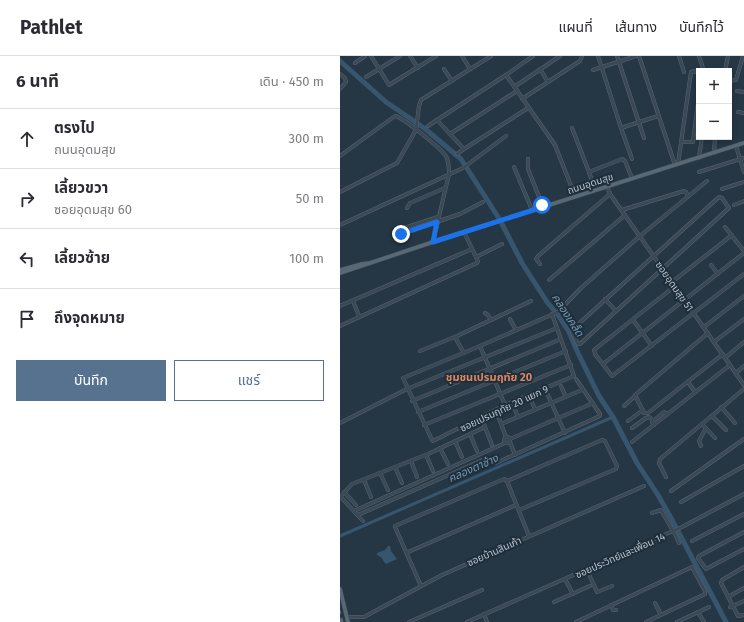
<!DOCTYPE html>
<html lang="th">
<meta charset="utf-8">
<style>
:root{--surface:#fff;--page:#f7f7f7;--text:#2b2b33;--muted:#7c7c81;--line:#e1e1e2;--accent:#56728f}
body{margin:0;font-family:"Fira Sans","Noto Sans Thai",sans-serif;background:var(--page);color:var(--text)}
.controls{position:absolute;right:12px;top:12px;display:grid;overflow:hidden;border-radius:0px;box-shadow:0 2px 6px #0003}
.controls button{width:36px;height:36px;display:grid;place-items:center;padding:0;border:0;border-bottom:1px solid var(--line);background:var(--surface);color:var(--text);font:20px sans-serif}
.stop{position:absolute;width:12px;height:12px;margin:-9px;border:3px solid #1a73e8;border-radius:50%;background:#fff}
.stop.end{background:#1a73e8;border-color:#fff;box-shadow:0 1px 4px #0008}
.list{margin:0;padding:0;list-style:none}
h2{display:flex;justify-content:space-between;align-items:center;height:52px;margin:0;padding:0 16px;font-size:17px}
h2 small{font-size:13px;font-weight:400;color:var(--muted)}
.list li{display:grid;grid-template-columns:26px 1fr auto;gap:12px;align-items:center;box-sizing:border-box;height:60px;padding:0 16px;border-top:1px solid var(--line)}
.list b{display:block;font-size:15px;white-space:nowrap}
.list p{margin:0;font-size:13px;white-space:nowrap;color:var(--muted)}
.list em{font-size:13px;font-style:normal;color:var(--muted)}
.actions{display:flex;gap:8px;padding:12px 16px}
.actions a{flex:1;padding:9px 0;border:1px solid var(--accent);border-radius:0px;text-align:center;font-size:14px;color:var(--accent)}
.actions .main{background:var(--accent);color:#fff}
.icon{flex:none;width:22px;height:22px;fill:none;stroke:currentColor;stroke-width:2;stroke-linecap:round;stroke-linejoin:round}
.map{position:relative;flex:none;width:404px;height:566px;overflow:hidden}
header{display:flex;align-items:center;gap:24px;box-sizing:border-box;height:56px;padding:0 20px;background:var(--surface);border-bottom:1px solid var(--line)}
header strong{font-size:19px}
nav{display:flex;gap:22px;margin-inline-start:auto;font-size:14px}
main{display:flex}
aside{flex:1;background:var(--surface)}
.map>svg:first-child{display:block}
.water{fill:#37566d}
.lines{fill:none;stroke-linecap:round;stroke-linejoin:round}
.canal{stroke:#37566d;stroke-width:3}
.river{stroke:#37566d;stroke-width:5}
.minor-casing{stroke:#586672;stroke-width:4}
.major-casing{stroke:#43525e;stroke-width:4.5}
.minor{stroke:#3a4955;stroke-width:3}
.major{stroke:#586875;stroke-width:3.5}
.rail{stroke:#5b6d7c;stroke-width:1;stroke-dasharray:4 4;stroke-linecap:butt}
.route{stroke:#1a73e8;stroke-width:5}
.labels{text-anchor:middle;stroke-width:4;stroke-linejoin:round;paint-order:stroke}
.street-label{font-size:10px;fill:#b7c3ce;stroke:#1e2e3a}
.water-label{font-size:11px;font-style:italic;fill:#7598b3;stroke:#1e2e3a}
.neighbourhood-label{font-size:11px;font-weight:bold;fill:#df8661;stroke:#1e2e3a}
</style>
<header>
<strong>Pathlet</strong>
<nav><a>แผนที่</a><a>เส้นทาง</a><a>บันทึกไว้</a></nav>
</header>
<main>
<aside>
<h2>6 นาที<small>เดิน · 450 m</small></h2>
<ul class="list">
<li><svg class="icon" aria-label="ahead" viewBox="0 0 24 24"><path d="M12 20V5M6 11l6-6 6 6"/></svg><div><b>ตรงไป</b><p>ถนนอุดมสุข</p></div><em>300 m</em></li>
<li><svg class="icon" aria-label="right" viewBox="0 0 24 24"><path d="M7 20v-9h11M14 6l5 5-5 5"/></svg><div><b>เลี้ยวขวา</b><p>ซอยอุดมสุข 60</p></div><em>50 m</em></li>
<li><svg class="icon" aria-label="left" viewBox="0 0 24 24"><path d="M17 20v-9H6M10 6l-5 5 5 5"/></svg><div><b>เลี้ยวซ้าย</b></div><em>100 m</em></li>
<li><svg class="icon" aria-label="arrive" viewBox="0 0 24 24"><path d="M6 21V4h12l-3 4 3 4H6"/></svg><div><b>ถึงจุดหมาย</b></div></li>
</ul>
<div class="actions"><a class="main">บันทึก</a><a>แชร์</a></div>
</aside>
<div class="map">
<svg width="404" height="566" viewBox="0 0 404 566">
<rect width="100%" height="100%" fill="#253745"/>
<path class="water" d="M48,490H50L51,495L57,503L46,508L44,506L42,502L37,499V497L45,494Z"/>
<g class="lines">
<path class="canal" d="M0,480L273,361"/>
<path class="river" d="M0,5L46,46L84,72L121,103L160,164L182,207L207,246L218,259L229,276L238,297L259,340L273,361L297,407L318,439L331,462L386,566"/>
<g class="minor-casing">
<g id="minor">
<path d="M31,0L49,29L96,0"/>
<path d="M70,0L78,12"/>
<path d="M122,0L130,13"/>
<path d="M258,0L281,72"/>
<path d="M277,0L304,82"/>
<path d="M299,0L335,109"/>
<path d="M339,0L344,16"/>
<path d="M359,0L364,15"/>
<path d="M15,7L25,0"/>
<path d="M104,13L112,25"/>
<path d="M200,13L208,26"/>
<path d="M253,14L296,0"/>
<path d="M385,15L388,0"/>
<path d="M0,18L5,22L6,26L0,33"/>
<path d="M166,19L215,89L235,140"/>
<path d="M26,21L60,0"/>
<path d="M389,25L396,24L403,0"/>
<path d="M174,31L220,0"/>
<path d="M397,35L404,36"/>
<path d="M182,43L240,5L242,0"/>
<path d="M188,52L124,93L97,64L166,19L193,0"/>
<path d="M398,56L404,57"/>
<path d="M88,70L97,64"/>
<path d="M232,72L249,116"/>
<path d="M110,78L177,35"/>
<path d="M341,86H353L359,39"/>
<path d="M396,90L404,116"/>
<path d="M374,97L375,81"/>
<path d="M117,98L124,93"/>
<path d="M0,100L55,60C64,62 100,92 106,100C109,106 109,112 109,118L93,186"/>
<path d="M359,102L362,81"/>
<path d="M188,103V113L203,151"/>
<path d="M292,103L281,72L318,60"/>
<path d="M338,108L351,16L353,15L359,17"/>
<path d="M174,111L192,154"/>
<path d="M359,116L404,102"/>
<path d="M267,130L270,138L404,329"/>
<path d="M382,133L404,126"/>
<path d="M255,134L249,116L282,103L285,105L292,122"/>
<path d="M0,136L57,107L76,74L79,50L81,44L151,0"/>
<path d="M379,141L382,142L389,152L240,288H238L232,276L234,272Z"/>
<path d="M394,149L404,145"/>
<path d="M67,152L70,147L105,132"/>
<path d="M282,154L344,135L346,136L348,140"/>
<path d="M0,169L123,112L166,80"/>
<path d="M385,171L404,195"/>
<path d="M58,174L98,161"/>
<path d="M61,178L120,158L143,146"/>
<path d="M136,201L162,188"/>
<path d="M200,208L196,203L198,200L270,138"/>
<path d="M371,209L378,218"/>
<path d="M209,224L285,159"/>
<path d="M332,226L392,179"/>
<path d="M335,230L254,294L255,298L272,320L404,218"/>
<path d="M265,243L276,255"/>
<path d="M13,245L19,260"/>
<path d="M0,250L132,193"/>
<path d="M145,257L148,259L151,264"/>
<path d="M212,258L234,320L165,349L93,385L92,384L63,322L140,290L218,256L241,232L300,180L367,125"/>
<path d="M170,263L176,274"/>
<path d="M293,264L312,290"/>
<path d="M0,270L137,207L138,205L124,176"/>
<path d="M364,271L404,240"/>
<path d="M368,277L295,339L304,357H308L383,298"/>
<path d="M374,286L404,263"/>
<path d="M140,290L165,349"/>
<path d="M80,295L117,280"/>
<path d="M124,297L116,283L117,280L191,245"/>
<path d="M385,302L404,286"/>
<path d="M263,308L404,197"/>
<path d="M396,317L404,310"/>
<path d="M348,326L355,336"/>
<path d="M221,330L226,341"/>
<path d="M206,335L225,377"/>
<path d="M190,342L195,353"/>
<path d="M72,345L221,283"/>
<path d="M173,349L178,361"/>
<path d="M284,350L295,340"/>
<path d="M381,351L395,367"/>
<path d="M78,356L226,295"/>
<path d="M157,357L166,381"/>
<path d="M372,360L386,374"/>
<path d="M142,364L145,371"/>
<path d="M288,365L303,354"/>
<path d="M0,367L67,333L217,272"/>
<path d="M161,368L242,334"/>
<path d="M362,368L375,382"/>
<path d="M84,369L231,309"/>
<path d="M314,369L312,366L324,356L328,358"/>
<path d="M292,372L306,362L309,361L313,364"/>
<path d="M130,378L137,395"/>
<circle cx="167" cy="384" r="3"/>
<path d="M170,383L253,347"/>
<path d="M115,385L122,401"/>
<path d="M170,386L175,399"/>
<path d="M292,386L390,309"/>
<path d="M361,390L359,385L366,372"/>
<path d="M100,392L108,408"/>
<path d="M86,399L93,415"/>
<path d="M71,405L77,421"/>
<path d="M156,407L260,360V358L236,323"/>
<path d="M55,411L62,427"/>
<path d="M40,417L48,434"/>
<path d="M326,421L319,407L320,403L404,333"/>
<path d="M24,424L31,441"/>
<path d="M167,425L189,480"/>
<path d="M331,435L404,383"/>
<path d="M4,436L16,449"/>
<path d="M0,440L23,465"/>
<path d="M1,440L12,428L88,398L145,371L152,389"/>
<path d="M341,446L404,410"/>
<path d="M14,455L165,387"/>
<path d="M312,457L321,454L336,480L339,487"/>
<path d="M18,459L147,402"/>
<path d="M404,476L359,500L358,502L366,513L404,493"/>
<path d="M352,485L404,458"/>
<path d="M66,497L176,449"/>
<path d="M404,511L382,524L381,527L398,560L404,559"/>
<path d="M247,514L257,536L272,530"/>
<path d="M225,523L233,538"/>
<path d="M81,530L55,471V470L164,423L167,425L262,384L265,385L277,410L276,413L179,454"/>
<path d="M388,541L404,532"/>
<path d="M214,546L250,530"/>
<path d="M315,547L321,559"/>
<path d="M271,549L273,554H276"/>
<path d="M390,551L404,545"/>
<path d="M358,556L364,566"/>
<path d="M144,558L147,566"/>
<path d="M7,561H24L102,519L304,430"/>
<path d="M69,566L142,534"/>
<path d="M127,566L342,471L404,438"/>
<path d="M236,566L352,511L365,535V538L306,566"/>
<path d="M337,566L369,551"/>
</g>
</g>
<g class="major-casing">
<g id="major">
<path d="M0,214L22,208L30,207"/>
<path d="M0,217L93,186L404,87"/>
<path d="M0,533L8,566"/>
<path d="M0,564L1,566"/>
</g>
</g>
<use href="#minor" class="minor"/>
<use href="#major" class="major"/>
<path class="rail" d="M0,554L3,566"/>
</g>
<g class="lines">
<path class="route" d="M61,178L97,166L93,186L203,151L202,149"/>
</g>
<g class="labels">
<g class="street-label">
<text transform="translate(250 127) rotate(-18)" y="4">ถนนอุดมสุข</text>
<text transform="translate(335 230) rotate(55)" y="4">ซอยอุดมสุข 51</text>
<text transform="translate(164 352) rotate(-25)" y="4">ซอยเปรมฤทัย 20 แยก 9</text>
<text transform="translate(154 495) rotate(-24)" y="4">ซอยบ้านสินเก้า</text>
<text transform="translate(280 499) rotate(-24)" y="4">ซอยประวิทย์และเพื่อน 14</text>
</g>
<g class="water-label">
<text transform="translate(228 259) rotate(57)" y="4">คลองเคล็ด</text>
<text transform="translate(133 412) rotate(-24)" y="4">คลองตาช้าง</text>
</g>
<g class="neighbourhood-label">
<text x="149" y="325">ชุมชนเปรมฤทัย 20</text>
</g>
</g>
</svg>
<div class="controls">
<button>+</button>
<button>−</button>
</div>
<div class="stop" style="left:202px;top:149px"></div>
<div class="stop end" style="left:61px;top:178px"></div>
</div>
</main>
